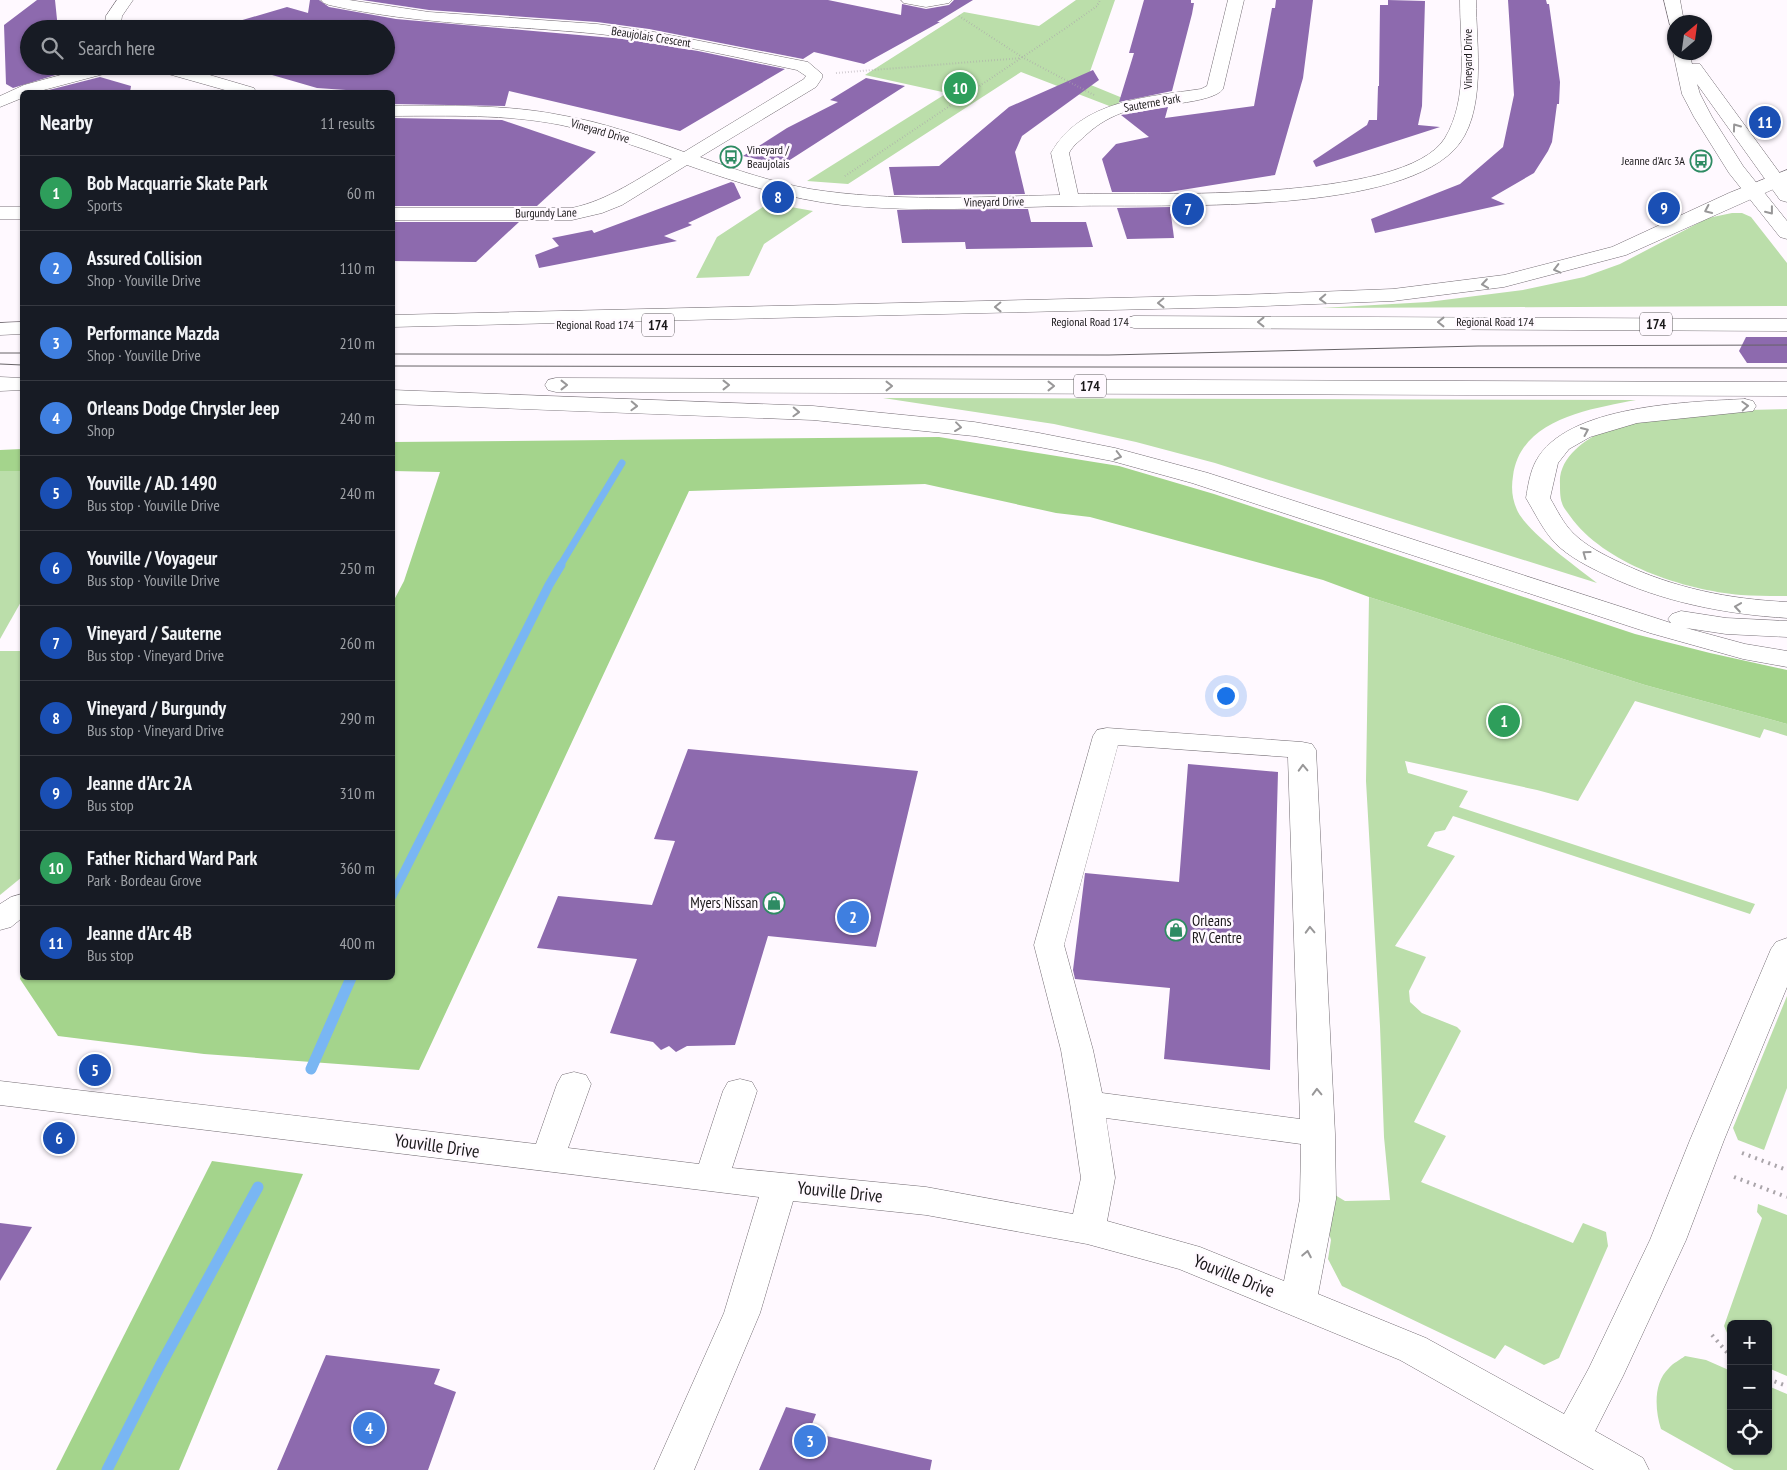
<!DOCTYPE html>
<meta charset="utf-8">
<style>
:root{--surface:#171b24;--page:#242831;--text:#f1f3f6;--muted:#9ea1a6;--line:#363941;--accent:#b45309}
body{margin:0;font-family:"PT Sans Narrow",sans-serif;background:var(--page);color:var(--text)}
.controls{position:absolute;right:15px;bottom:15px;display:grid;overflow:hidden;border-radius:8px;box-shadow:0 1px 4px #0004}
.controls button{width:45px;height:45px;display:grid;place-items:center;padding:0;border:0;border-bottom:1px solid var(--line);background:var(--surface);color:var(--text);font:25px sans-serif}
.compass{position:absolute;left:1667px;top:15px;width:45px;height:45px;border-radius:50%;background:var(--surface);box-shadow:0 1px 4px #0004;rotate:29deg}
.you{position:absolute;left:1225px;top:695px;width:18px;height:18px;margin:-12px;border:4px solid #fff;border-radius:50%;background:#1a73e8;box-shadow:0 0 0 8px #1a73e833}
.badge{display:grid;place-items:center;width:32px;height:32px;border-radius:50%;background:var(--accent);color:#fff;font-size:16px;font-weight:700}
.pin{position:absolute;translate:-50% -50%;border:2px solid #fff;box-shadow:0 1px 5px #0006}
.list{margin:0;padding:0;list-style:none}
h2{display:flex;justify-content:space-between;align-items:center;height:65px;margin:0;padding:0 20px;font-size:21px}
h2 small{font-size:16px;font-weight:400;color:var(--muted)}
.list li{display:grid;grid-template-columns:32px 1fr auto;gap:15px;align-items:center;box-sizing:border-box;height:75px;padding:0 20px;border-top:1px solid var(--line)}
.list b{display:block;font-size:19px;white-space:nowrap}
.list p{margin:0;font-size:16px;white-space:nowrap;color:var(--muted)}
.list em{font-size:16px;font-style:normal;color:var(--muted)}
.icon{flex:none;width:28px;height:28px;fill:none;stroke:currentColor;stroke-width:2;stroke-linecap:round;stroke-linejoin:round}
.map{position:relative;flex:none;width:1787px;height:1470px;overflow:hidden}
.search{position:absolute;background:var(--surface);box-shadow:0 1px 4px #0004;left:20px;top:20px;width:375px;height:55px;display:flex;align-items:center;gap:12px;box-sizing:border-box;padding:0 18px;border-radius:28px;color:var(--muted);font-size:19px}
.panel{position:absolute;background:var(--surface);box-shadow:0 1px 4px #0004;left:20px;top:90px;width:375px;height:890px;border-radius:8px}
.map>svg:first-child{display:block}
.green{fill:#bbdeaa}
.forest{fill:#a4d48c}
.lines{fill:none;stroke-linecap:round;stroke-linejoin:round}
.stream-far2{stroke:#79b6f3;stroke-width:7}
.stream-far1{stroke:#79b6f3;stroke-width:9}
.stream{stroke:#79b6f3;stroke-width:11}
.building{fill:#8d6aae}
.minor-casing{stroke:#736c73;stroke-width:1}
.major-casing{stroke:#736c73;stroke-width:1}
.highway-casing{stroke:#736c73;stroke-width:1}
.path-far1{stroke:#aaa5aa;stroke-width:2;stroke-dasharray:0.5 2.5;stroke-linecap:butt}
.path{stroke:#aaa5aa;stroke-width:4;stroke-dasharray:2 5;stroke-linecap:butt}
.minor{fill:#fff;fill-rule:evenodd}
.major{fill:#fff;fill-rule:evenodd}
.highway{fill:#fff;fill-rule:evenodd}
.tram{stroke:#676367;stroke-width:1}
.oneway{stroke:#989798}
.labels{text-anchor:middle;stroke-width:5;stroke-linejoin:round;paint-order:stroke}
.far-street-label{font-size:12px;fill:#1a181a;stroke:#fff9ff}
.far-poi-label{font-size:12px;fill:#1a181a;stroke:#fff9ff;text-anchor:start}
.shield{fill:#fff9ff;stroke:#5f5c5f;stroke-width:1}
.shield-label{font-size:14px;font-weight:bold;fill:#1a181a}
.poi-label{font-size:15px;fill:#1a181a;stroke:#fff9ff;text-anchor:end}
.near-street-label{font-size:18px;fill:#1a181a;stroke:#fff9ff}
</style>
<div class="map">
<svg width="1787" height="1470" viewBox="0 0 1787 1470">
<rect width="100%" height="100%" fill="#fff9ff"/>
<g class="green">
<path d="M1076,0H1115L1086,83L1125,99L1112,107L1021,72L848,184L807,181L947,93L865,75L964,12L1039,26Z"/>
<path d="M769,203L813,211L764,244L749,276L696,278L717,237Z"/>
<path d="M1732,213H1742L1751,217L1787,263V306L1321,308L1428,302L1523,290L1584,277L1620,264L1708,218Z"/>
<path d="M883,398L1636,400C1590,409 1520,419 1513,476C1511,489 1512,500 1518,512C1530,534 1577,567 1597,583L1215,463L1136,442L1054,424Z"/>
<path d="M1787,409V596C1772,596 1756,596 1741,595C1684,590 1604,564 1570,516C1567,512 1563,507 1562,503C1560,498 1560,490 1560,484C1558,458 1585,439 1606,430C1654,409 1734,411 1787,409Z"/>
<path d="M0,471H22V600L0,639Z"/>
<path d="M1369,597L1645,685L1787,724V736L1764,729L1760,738L1635,701L1578,801L1537,790L1405,761L1408,773L1468,791L1459,807L1755,904L1750,914L1453,816L1445,830L1435,832L1427,846L1455,856L1395,946L1426,957L1409,991L1410,1002L1422,1013L1457,1027L1461,1031L1414,1122L1446,1136L1421,1182L1573,1243L1583,1223L1606,1232L1608,1246L1559,1358L1544,1365L1505,1345L1495,1359L1342,1286L1328,1259L1331,1240L1326,1223L1335,1195L1345,1201L1390,1200L1384,1137L1380,1026L1366,781Z"/>
<path d="M0,651H22V877L0,895Z"/>
<path d="M1787,996V1088L1764,1150L1738,1140L1733,1128Z"/>
<path d="M1758,1204L1787,1215V1376L1768,1368V1324H1731V1342L1724,1326L1762,1218L1757,1212Z"/>
<path d="M1685,1356L1706,1360L1731,1371V1451H1768V1386L1787,1394V1470H1734L1661,1429C1655,1410 1653,1383 1669,1368C1673,1363 1680,1360 1685,1356Z"/>
</g>
<g class="forest">
<path d="M939,437L1119,466L1214,494L1635,634L1710,653L1787,670V724L1645,685L1369,597L1323,580L1090,517L1056,513L925,484L689,491L419,1070L204,1054L58,1036L20,979L22,967V978H392L393,602L404,581L440,472L393,471V442Z"/>
<path d="M22,449V471H0V450Z"/>
<path d="M212,1161L303,1174L179,1470H56Z"/>
</g>
<g class="lines">
<path class="stream-far2" d="M560,566L622,463"/>
<path class="stream-far1" d="M392,896L549,585L561,565"/>
<g class="stream">
<path d="M311,1069L351,978"/>
<path d="M107,1470L160,1366L258,1187"/>
</g>
</g>
<g class="building">
<path d="M37,0H55L58,29H29V66H64L75,69L13,88L6,84L4,25Z"/>
<path d="M310,0H319L329,7L396,19L624,39L698,51L785,69L680,131L509,91L505,106L392,104V92H344L346,90L317,88L241,66H386V29H212L287,7L308,13Z"/>
<path d="M362,0H828L901,15L902,4L926,9L949,5L954,0H973L937,22H940L864,64L814,52L803,59L649,29L597,22L429,10Z"/>
<path d="M1144,0H1191V3H1194L1192,14L1172,91L1119,102L1134,53H1129Z"/>
<path d="M1276,0H1313L1303,78L1275,175L1169,192H1112L1102,159L1116,144L1149,137L1121,115L1168,107L1165,118L1254,106L1272,8H1275Z"/>
<path d="M1388,0L1425,1L1422,106L1418,125L1440,127L1316,167L1313,161L1367,125L1369,120H1377L1378,86H1379L1380,5H1388Z"/>
<path d="M1508,0H1546L1547,4H1549L1560,82L1559,104H1557L1552,142L1548,151L1534,173L1491,198L1505,204L1375,233L1371,219L1460,184L1503,147L1514,95Z"/>
<path d="M1093,70L1099,80L1022,136L1015,152L1025,194L894,195L889,167L939,166L1009,107Z"/>
<path d="M100,77L131,86L130,92H41Z"/>
<path d="M866,78L905,86L782,165L743,156L787,128L838,102L830,100Z"/>
<path d="M392,118L502,120L596,152L537,206H392Z"/>
<path d="M731,182L734,183L741,198L688,223L692,225L664,236L677,241L539,268L535,255L559,246L552,238L592,230L594,233Z"/>
<path d="M1170,207L1174,238L1127,239L1117,208Z"/>
<path d="M1028,209L1031,222H1086L1093,247L966,249L965,242L902,243L897,210Z"/>
<path d="M392,222H519L476,262L392,261Z"/>
<path d="M1746,337H1787V363H1747L1739,351Z"/>
<path d="M688,749L918,771L876,947L768,936L735,1045L687,1046L676,1052L669,1046L661,1050L653,1042L610,1033L637,959L537,948L558,896L652,905L675,841L654,839Z"/>
<path d="M1188,764L1278,772L1270,1070L1164,1059L1170,988L1075,979L1073,970L1085,873L1179,882Z"/>
<path d="M0,1223L32,1227L0,1281Z"/>
<path d="M326,1355L440,1369L434,1384L456,1392L428,1470H277Z"/>
<path d="M786,1407L816,1414L809,1432L932,1460L930,1470H759Z"/>
</g>
<g class="lines">
<g class="minor-casing">
<g id="minor">
<path d="M117,0H133L122,16L120,29H104L106,16Z"/>
<path d="M321,0H349L429,12L597,24L649,31L808,62L822,74V78L816,87L700,157C736,170 772,182 810,189C892,202 976,197 1060,195L1051,153C1081,100 1147,97 1201,89L1207,86L1228,0H1244L1223,89C1213,104 1148,105 1127,111C1112,116 1099,123 1087,134C1081,140 1073,145 1069,153L1078,194C1151,193 1405,203 1445,138C1469,98 1460,45 1460,0H1476C1476,44 1488,115 1454,150C1389,216 1164,204 1073,206C996,207 919,213 842,205C789,199 738,183 687,165L622,205L602,213L572,220H392V208H572C609,200 639,178 672,159C635,146 599,133 561,125C506,114 449,116 392,116V106C448,106 505,104 560,115C603,122 644,137 684,152L804,79L806,76L797,70C731,56 666,41 599,34C509,25 418,25 329,5L324,3Z"/>
<path d="M901,0H952L949,3L926,7L904,3Z"/>
<path d="M94,66H121L119,70L36,92H22V98L0,107V96L24,85Z"/>
<path d="M152,66H179L254,88L256,92H232L154,70Z"/>
<rect x="0" y="207" width="22" height="12"/>
<path d="M1107,728L1302,742L1312,744L1316,750L1335,1134L1336,1199L1318,1294L1426,1338L1564,1414L1589,1368L1650,1240L1690,1140L1771,949L1776,942L1787,938V987L1724,1140L1686,1240L1623,1376L1595,1431L1643,1458L1649,1470H1594L1400,1360L1179,1269L1087,1244L926,1215L793,1201L760,1313L694,1470H654L724,1313L759,1197L0,1105V1081L536,1144L557,1084L562,1075L574,1072L586,1075L591,1084L568,1148L699,1164L723,1091L728,1082L740,1079L752,1082L757,1091L732,1168L926,1187L1073,1214L1081,1178L1070,1103L1061,1050L1034,945L1093,736L1097,730ZM1118,745L1288,757L1300,1119L1102,1093L1093,1050L1064,945ZM1106,1118L1301,1144L1300,1199L1284,1281L1200,1247L1107,1221L1115,1178Z"/>
<path d="M22,894V918L11,927L0,930V904L11,897Z"/>
</g>
</g>
<g class="major-casing">
<g id="major">
<path d="M1664,0H1680L1684,22H1674V26L1670,25Z"/>
<path d="M1674,50V52H1689L1692,64H1700L1787,183V202L1780,200L1697,84L1700,94L1712,117L1743,166L1787,221V239L1780,237L1729,173L1694,117L1682,94L1673,52Z"/>
</g>
</g>
<g class="highway-casing">
<g id="highway">
<path d="M1787,170V183L1626,255L1504,287L1393,301L1237,307L392,327V315L1237,295L1393,289L1504,275L1612,247L1729,193Z"/>
<path d="M1134,316L1787,319V331L1134,328L1127,326L1124,322L1127,318Z"/>
<path d="M22,322V334L0,335V323Z"/>
<path d="M0,377L22,378V390L0,391Z"/>
<path d="M556,378L1787,382V396L556,392L548,390L545,385L548,380Z"/>
<path d="M392,390L813,406L974,422L1039,433L1115,448L1208,473L1671,623L1668,619L1672,614L1681,611L1726,618L1787,621V637L1726,634L1686,628L1745,644L1787,651V667L1743,659L1650,633L1192,483L1112,461L1039,447L974,436L813,420L392,404Z"/>
<path d="M1745,399L1753,401L1756,406L1753,411L1637,423L1590,437L1569,449L1558,463L1550,498C1557,510 1563,523 1573,533C1586,546 1604,555 1621,563C1674,588 1728,599 1787,602V618C1724,614 1663,602 1606,575C1589,567 1569,557 1555,543C1543,530 1535,513 1526,498C1528,486 1530,472 1536,461C1566,405 1688,402 1745,399Z"/>
</g>
</g>
<g class="path-far1">
<path d="M959,16L1022,57L1094,95"/>
<path d="M836,73L1021,58"/>
<path d="M845,176L1066,28L1097,6L1100,0"/>
</g>
<g class="path">
<path d="M1742,1153L1787,1170"/>
<path d="M1734,1177L1787,1197"/>
<path d="M1712,1335L1731,1357"/>
<path d="M1768,1379L1787,1386"/>
</g>
<use href="#minor" class="minor"/>
<use href="#major" class="major"/>
<use href="#highway" class="highway"/>
<g class="tram">
<path d="M0,353H22"/>
<path d="M392,354L1109,355L1478,346L1787,345"/>
<path d="M0,364L22,365"/>
<path d="M392,366L1787,368"/>
</g>
</g>
<defs><path id="oneway-chevron" d="M-2-3.5L2.5 0L-2 3.5" fill="none" stroke-width="1.6" stroke-linecap="round" stroke-linejoin="round" transform="scale(1.25)"/></defs>
<g class="oneway">
<use href="#oneway-chevron" transform="translate(1736 127) rotate(-126)"/>
<use href="#oneway-chevron" transform="translate(1708 210) rotate(155)"/>
<use href="#oneway-chevron" transform="translate(1770 211) rotate(52)"/>
<use href="#oneway-chevron" transform="translate(1557 269) rotate(166)"/>
<use href="#oneway-chevron" transform="translate(1485 284) rotate(172)"/>
<use href="#oneway-chevron" transform="translate(1323 299) rotate(178)"/>
<use href="#oneway-chevron" transform="translate(1161 303) rotate(179)"/>
<use href="#oneway-chevron" transform="translate(998 307) rotate(179)"/>
<use href="#oneway-chevron" transform="translate(1261 322) rotate(180)"/>
<use href="#oneway-chevron" transform="translate(1441 322) rotate(-180)"/>
<use href="#oneway-chevron" transform="translate(564 385)"/>
<use href="#oneway-chevron" transform="translate(726 385)"/>
<use href="#oneway-chevron" transform="translate(889 386)"/>
<use href="#oneway-chevron" transform="translate(1051 386)"/>
<use href="#oneway-chevron" transform="translate(634 406) rotate(2)"/>
<use href="#oneway-chevron" transform="translate(1745 406) rotate(-3)"/>
<use href="#oneway-chevron" transform="translate(796 412) rotate(2)"/>
<use href="#oneway-chevron" transform="translate(958 427) rotate(7)"/>
<use href="#oneway-chevron" transform="translate(1585 431) rotate(-24)"/>
<use href="#oneway-chevron" transform="translate(1118 456) rotate(14)"/>
<use href="#oneway-chevron" transform="translate(1586 554) rotate(-144)"/>
<use href="#oneway-chevron" transform="translate(1738 607) rotate(-172)"/>
<use href="#oneway-chevron" transform="translate(1303 768) rotate(-92)"/>
<use href="#oneway-chevron" transform="translate(1310 930) rotate(-92)"/>
<use href="#oneway-chevron" transform="translate(1317 1092) rotate(-92)"/>
<use href="#oneway-chevron" transform="translate(1307 1254) rotate(-79)"/>
</g>
<defs>
<g id="bus-ring" transform="scale(1.125)"><circle r="9.5" fill="#fff9ff" stroke="#2e8b63" stroke-width="1.5"/><path d="M-5-6H5V4H4V6H2V4H-2V6H-4V4H-5ZM-3.5-4V0h7V-4ZM-3.5 1.2v1.5H-2V1.2ZM2 1.2v1.5H3.5V1.2Z" fill="#2e8b63"/></g>
<g id="shop-ring" transform="scale(1.125)"><circle r="9.5" fill="#fff9ff" stroke="#2e8b63" stroke-width="1.5"/><path d="M-5-2.5h2.3a2.7 3.5 0 0 1 5.4 0H5L5.5 6h-11ZM-1.5-2.5h3a1.5 2.3 0 0 0-3 0Z" fill="#2e8b63"/></g>
</defs>
<g fill-rule="evenodd">
<use href="#bus-ring" x="731" y="157"/>
<use href="#bus-ring" x="1701" y="161"/>
<use href="#shop-ring" x="774" y="903"/>
<use href="#shop-ring" x="1176" y="930"/>
</g>
<g class="labels">
<g class="far-street-label">
<text transform="translate(651 37) rotate(9)" y="4">Beaujolais Crescent</text>
<text transform="translate(1468 59) rotate(-90)" y="4">Vineyard Drive</text>
<text transform="translate(1152 103) rotate(-10)" y="4">Sauterne Park</text>
<text transform="translate(600 131) rotate(16)" y="4">Vineyard Drive</text>
<text transform="translate(994 202) rotate(-1)" y="4">Vineyard Drive</text>
<text transform="translate(546 213) rotate(-1)" y="4">Burgundy Lane</text>
<text x="1090" y="326">Regional Road 174</text>
<text x="1495" y="326">Regional Road 174</text>
<text x="595" y="329">Regional Road 174</text>
</g>
<g class="far-poi-label">
<text x="747" y="154">Vineyard /<tspan x="747" dy="14">Beaujolais</tspan></text>
<text x="1685" y="165" text-anchor="end">Jeanne d'Arc 3A</text>
</g>
<g class="shield">
<rect x="1640" y="312.5" width="32" height="23" rx="4"/>
<rect x="642" y="313.5" width="32" height="23" rx="4"/>
<rect x="1074" y="374.5" width="32" height="23" rx="4"/>
</g>
<g class="shield-label">
<text x="1656" y="329">174</text>
<text x="658" y="330">174</text>
<text x="1090" y="391">174</text>
</g>
<g class="poi-label">
<text x="758" y="908">Myers Nissan</text>
<text x="1192" y="926" text-anchor="start">Orleans<tspan x="1192" dy="17">RV Centre</tspan></text>
</g>
<g class="near-street-label">
<text transform="translate(437 1146) rotate(8)" y="6">Youville Drive</text>
<text transform="translate(840 1192) rotate(6)" y="6">Youville Drive</text>
<text transform="translate(1234 1276) rotate(22)" y="6">Youville Drive</text>
</g>
</g>
</svg>
<div class="controls">
<button>+</button>
<button>−</button>
<button><svg class="icon" aria-label="locate" viewBox="0 0 24 24"><circle cx="12" cy="12" r="6"/><path d="M12 2v4M12 18v4M2 12h4M18 12h4"/></svg></button>
</div>
<svg class="compass" viewBox="-18 -18 36 36"><path d="M0-13l5 13h-10z" fill="#e53935"/><path d="M0 13l5-13h-10z" fill="#9ea1a6"/></svg>
<div class="you"></div>
<div class="pin badge" style="left:1504px;top:721px;background:#2e9e5b">1</div>
<div class="pin badge" style="left:853px;top:917px;background:#3f7fe0">2</div>
<div class="pin badge" style="left:810px;top:1441px;background:#3f7fe0">3</div>
<div class="pin badge" style="left:369px;top:1428px;background:#3f7fe0">4</div>
<div class="pin badge" style="left:95px;top:1070px;background:#1a4fb4">5</div>
<div class="pin badge" style="left:59px;top:1138px;background:#1a4fb4">6</div>
<div class="pin badge" style="left:1188px;top:209px;background:#1a4fb4">7</div>
<div class="pin badge" style="left:778px;top:197px;background:#1a4fb4">8</div>
<div class="pin badge" style="left:1664px;top:208px;background:#1a4fb4">9</div>
<div class="pin badge" style="left:960px;top:88px;background:#2e9e5b">10</div>
<div class="pin badge" style="left:1765px;top:122px;background:#1a4fb4">11</div>
<div class="search"><svg class="icon" aria-label="search" viewBox="0 0 24 24"><circle cx="10" cy="10" r="6"/><path d="M15 15l6 6"/></svg>Search here</div>
<section class="panel">
<h2>Nearby<small>11 results</small></h2>
<ul class="list">
<li><span class="badge" style="background:#2e9e5b">1</span><div><b>Bob Macquarrie Skate Park</b><p>Sports</p></div><em>60 m</em></li>
<li><span class="badge" style="background:#3f7fe0">2</span><div><b>Assured Collision</b><p>Shop · Youville Drive</p></div><em>110 m</em></li>
<li><span class="badge" style="background:#3f7fe0">3</span><div><b>Performance Mazda</b><p>Shop · Youville Drive</p></div><em>210 m</em></li>
<li><span class="badge" style="background:#3f7fe0">4</span><div><b>Orleans Dodge Chrysler Jeep</b><p>Shop</p></div><em>240 m</em></li>
<li><span class="badge" style="background:#1a4fb4">5</span><div><b>Youville / AD. 1490</b><p>Bus stop · Youville Drive</p></div><em>240 m</em></li>
<li><span class="badge" style="background:#1a4fb4">6</span><div><b>Youville / Voyageur</b><p>Bus stop · Youville Drive</p></div><em>250 m</em></li>
<li><span class="badge" style="background:#1a4fb4">7</span><div><b>Vineyard / Sauterne</b><p>Bus stop · Vineyard Drive</p></div><em>260 m</em></li>
<li><span class="badge" style="background:#1a4fb4">8</span><div><b>Vineyard / Burgundy</b><p>Bus stop · Vineyard Drive</p></div><em>290 m</em></li>
<li><span class="badge" style="background:#1a4fb4">9</span><div><b>Jeanne d'Arc 2A</b><p>Bus stop</p></div><em>310 m</em></li>
<li><span class="badge" style="background:#2e9e5b">10</span><div><b>Father Richard Ward Park</b><p>Park · Bordeau Grove</p></div><em>360 m</em></li>
<li><span class="badge" style="background:#1a4fb4">11</span><div><b>Jeanne d'Arc 4B</b><p>Bus stop</p></div><em>400 m</em></li>
</ul>
</section>
</div>
